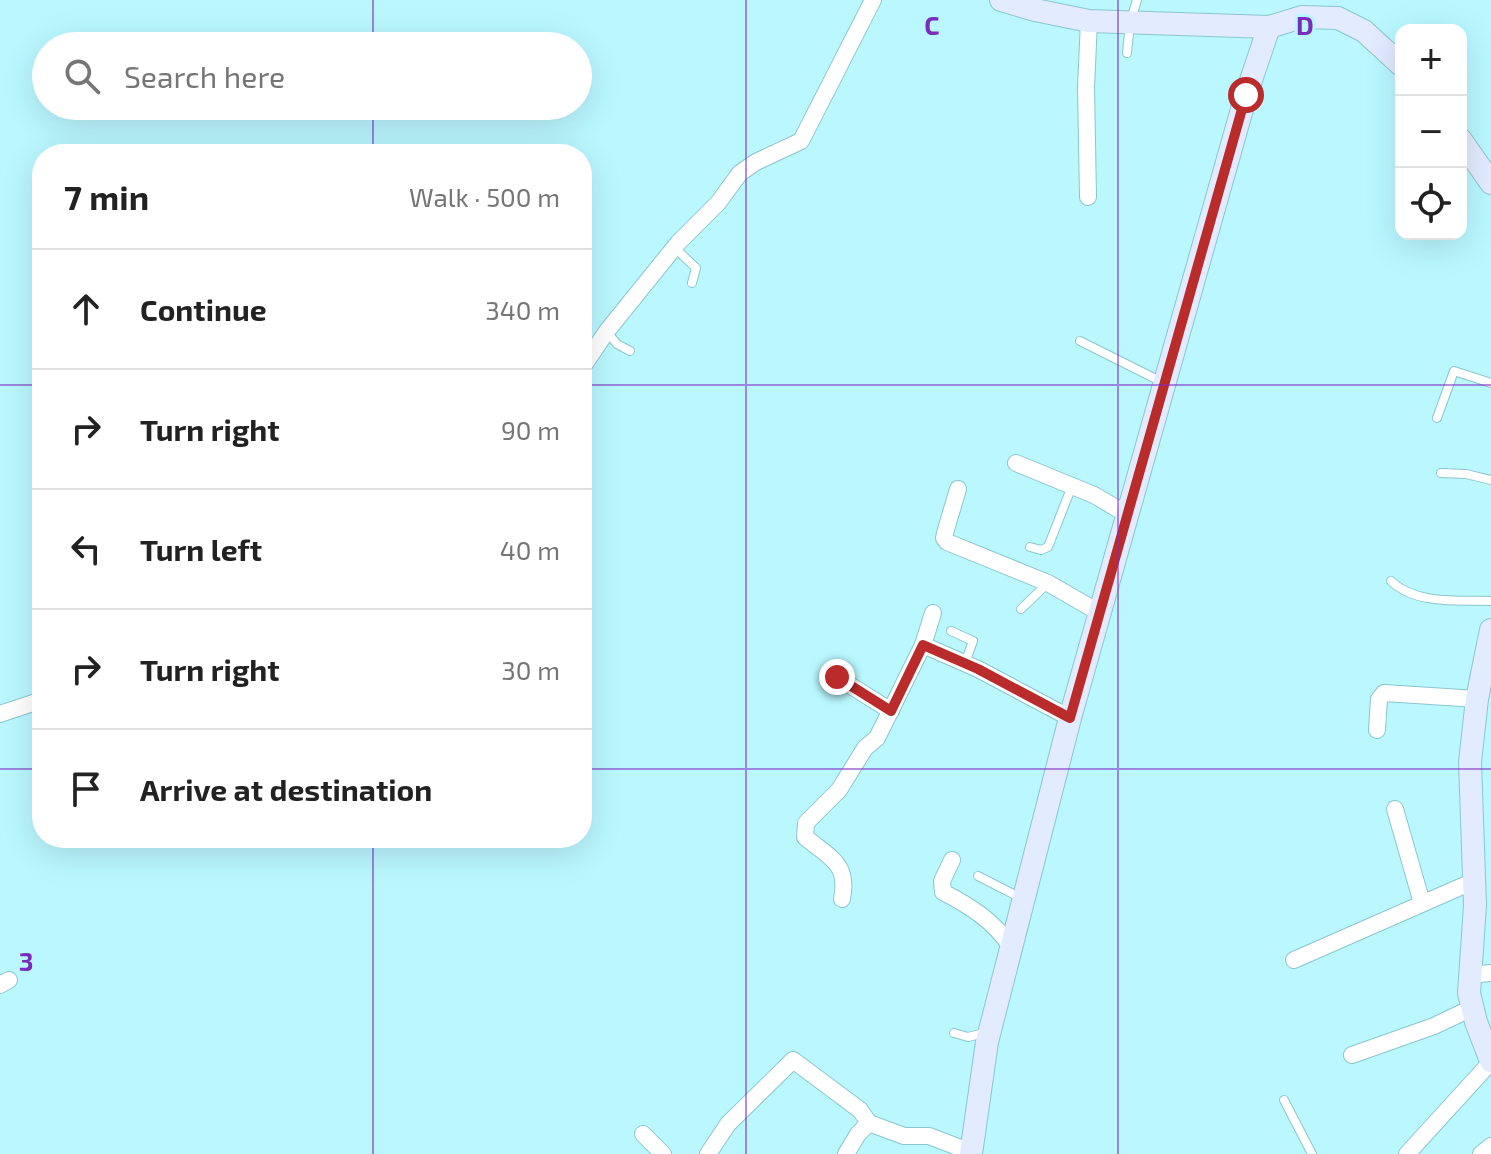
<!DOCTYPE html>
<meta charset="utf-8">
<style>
:root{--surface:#fff;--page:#f2f2f2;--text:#222;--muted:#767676;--line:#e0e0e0}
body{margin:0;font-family:"Exo 2",sans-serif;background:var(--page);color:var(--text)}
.controls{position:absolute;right:24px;top:24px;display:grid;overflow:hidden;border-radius:16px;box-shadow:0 8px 32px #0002}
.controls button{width:72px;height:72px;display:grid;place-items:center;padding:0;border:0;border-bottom:2px solid var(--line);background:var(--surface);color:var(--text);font:40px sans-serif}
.stop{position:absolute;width:24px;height:24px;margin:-18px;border:6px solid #ba2b2c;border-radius:50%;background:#fff}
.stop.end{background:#ba2b2c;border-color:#fff;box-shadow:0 2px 8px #0008}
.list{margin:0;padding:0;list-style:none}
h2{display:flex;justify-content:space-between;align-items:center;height:104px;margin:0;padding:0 32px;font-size:34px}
h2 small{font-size:26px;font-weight:400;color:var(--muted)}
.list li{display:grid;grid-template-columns:52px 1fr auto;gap:24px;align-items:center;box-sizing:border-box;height:120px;padding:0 32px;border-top:2px solid var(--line)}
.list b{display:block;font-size:30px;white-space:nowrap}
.list em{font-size:26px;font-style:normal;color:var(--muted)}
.icon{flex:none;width:44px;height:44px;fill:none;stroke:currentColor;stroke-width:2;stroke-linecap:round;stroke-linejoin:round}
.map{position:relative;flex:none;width:1491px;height:1154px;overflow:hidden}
.search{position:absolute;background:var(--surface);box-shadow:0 8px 32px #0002;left:32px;top:32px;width:560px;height:88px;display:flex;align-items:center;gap:20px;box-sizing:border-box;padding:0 28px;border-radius:44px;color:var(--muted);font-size:30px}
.panel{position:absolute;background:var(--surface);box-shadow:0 8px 32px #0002;left:32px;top:144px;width:560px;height:704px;border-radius:32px}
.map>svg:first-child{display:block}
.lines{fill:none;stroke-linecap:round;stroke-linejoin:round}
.lane-casing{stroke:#8ac6ce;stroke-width:10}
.street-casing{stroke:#8ac6ce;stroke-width:18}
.secondary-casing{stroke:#8ac6ce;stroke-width:24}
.lane{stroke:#fff;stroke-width:8}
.street{stroke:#fff;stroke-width:16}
.secondary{stroke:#e2ebff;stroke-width:22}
.route{stroke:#ba2b2c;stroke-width:10}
.grid{fill:none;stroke:#7b2cbf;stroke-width:2;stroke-opacity:0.55}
.grid-label{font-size:26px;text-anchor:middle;font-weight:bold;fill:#7b2cbf;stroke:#baf7ff;stroke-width:6;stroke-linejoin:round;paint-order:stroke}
</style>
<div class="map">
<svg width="1491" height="1154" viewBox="0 0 1491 1154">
<rect width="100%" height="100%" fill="#baf7ff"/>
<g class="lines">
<g class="lane-casing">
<g id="lane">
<path d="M1127,53L1130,23L1137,0"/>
<path d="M675,248L696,268L692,283"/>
<path d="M607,332L617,344L630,351"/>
<path d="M1080,341L1164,383"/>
<path d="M1437,418L1454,371L1491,383"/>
<path d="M1441,473L1466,474L1491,480"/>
<path d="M1030,547L1041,550L1048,547L1072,486"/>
<path d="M1391,581C1416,605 1459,600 1491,601"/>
<path d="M1021,609L1047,584"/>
<path d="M951,631L973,641L965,663"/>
<path d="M978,876L1023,899"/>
<path d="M954,1033L968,1037L988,1032"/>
<path d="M1284,1100L1312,1154"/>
</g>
</g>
<g class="street-casing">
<g id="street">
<path d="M1088,197L1086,87L1089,21"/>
<path d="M582,368L607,331L678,243L718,203L740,173L756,162L801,141L873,0"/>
<path d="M1016,463L1094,495L1128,515"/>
<path d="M958,489L945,533L944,538L947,542L1048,583L1100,613"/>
<path d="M923,645L933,613"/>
<path d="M837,677L891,711"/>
<path d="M0,714L42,700"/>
<path d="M1377,730L1379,699L1384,693L1477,699"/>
<path d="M1395,809L1422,903"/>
<path d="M952,860L942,881L943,892C970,906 994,921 1011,947"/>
<path d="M842,899C849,863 830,858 805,837L806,823L839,790L865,748L877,738L923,645L978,669L1070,718"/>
<path d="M1294,960L1474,881"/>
<path d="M1469,975L1491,973"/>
<path d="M0,985L9,980"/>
<path d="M1352,1055L1434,1026L1472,1008"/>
<path d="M643,1134L663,1154"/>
<path d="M708,1154L728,1124L793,1060L860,1110L869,1123"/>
<path d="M846,1154L858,1134L869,1123L904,1136H929L971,1152"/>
<path d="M1407,1154L1491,1062"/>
<path d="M1481,1154L1491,1146"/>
</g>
</g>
<g class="secondary-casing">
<g id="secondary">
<path d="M1001,0L1035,10L1089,21L1269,27L1302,17L1338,18L1364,31L1401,65"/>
<path d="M1461,140L1491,183"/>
<path d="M1491,630L1477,699L1470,762L1475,905L1469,993L1476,1022L1491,1061"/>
<path d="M971,1154L987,1042L1070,718L1246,95L1269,27"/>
</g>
</g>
<use href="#lane" class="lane"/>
<use href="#street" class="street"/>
<use href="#secondary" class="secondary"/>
</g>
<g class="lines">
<path class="route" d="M837,677L891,711L923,645L978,669L1070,718L1246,95"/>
</g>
<path class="grid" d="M373,0V46M746,0V1154M1118,0V1154M373,106V154M0,385H42M582,385H1491M0,769H42M582,769H1491M373,838V1154"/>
<g class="grid-label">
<text x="932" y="35">C</text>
<text x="1305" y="35">D</text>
<text x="26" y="971">3</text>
</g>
</svg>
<div class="controls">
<button>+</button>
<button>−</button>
<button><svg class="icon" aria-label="locate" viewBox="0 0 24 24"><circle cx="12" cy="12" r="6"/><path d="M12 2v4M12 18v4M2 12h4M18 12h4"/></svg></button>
</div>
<div class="stop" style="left:1246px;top:95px"></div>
<div class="stop end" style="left:837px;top:677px"></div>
<div class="search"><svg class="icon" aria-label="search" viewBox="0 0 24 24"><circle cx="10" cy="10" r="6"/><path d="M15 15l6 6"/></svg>Search here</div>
<section class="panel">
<h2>7 min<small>Walk · 500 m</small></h2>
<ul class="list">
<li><svg class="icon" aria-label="ahead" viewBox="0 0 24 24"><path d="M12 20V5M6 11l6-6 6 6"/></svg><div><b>Continue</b></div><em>340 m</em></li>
<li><svg class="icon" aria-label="right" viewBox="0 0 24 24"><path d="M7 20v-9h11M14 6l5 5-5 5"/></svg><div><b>Turn right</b></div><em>90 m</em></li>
<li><svg class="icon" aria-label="left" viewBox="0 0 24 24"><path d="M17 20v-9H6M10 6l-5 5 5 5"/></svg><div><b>Turn left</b></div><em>40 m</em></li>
<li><svg class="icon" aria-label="right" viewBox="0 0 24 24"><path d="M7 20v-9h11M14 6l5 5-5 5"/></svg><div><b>Turn right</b></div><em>30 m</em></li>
<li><svg class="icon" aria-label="arrive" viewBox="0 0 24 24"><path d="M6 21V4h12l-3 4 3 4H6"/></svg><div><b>Arrive at destination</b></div></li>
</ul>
</section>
</div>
